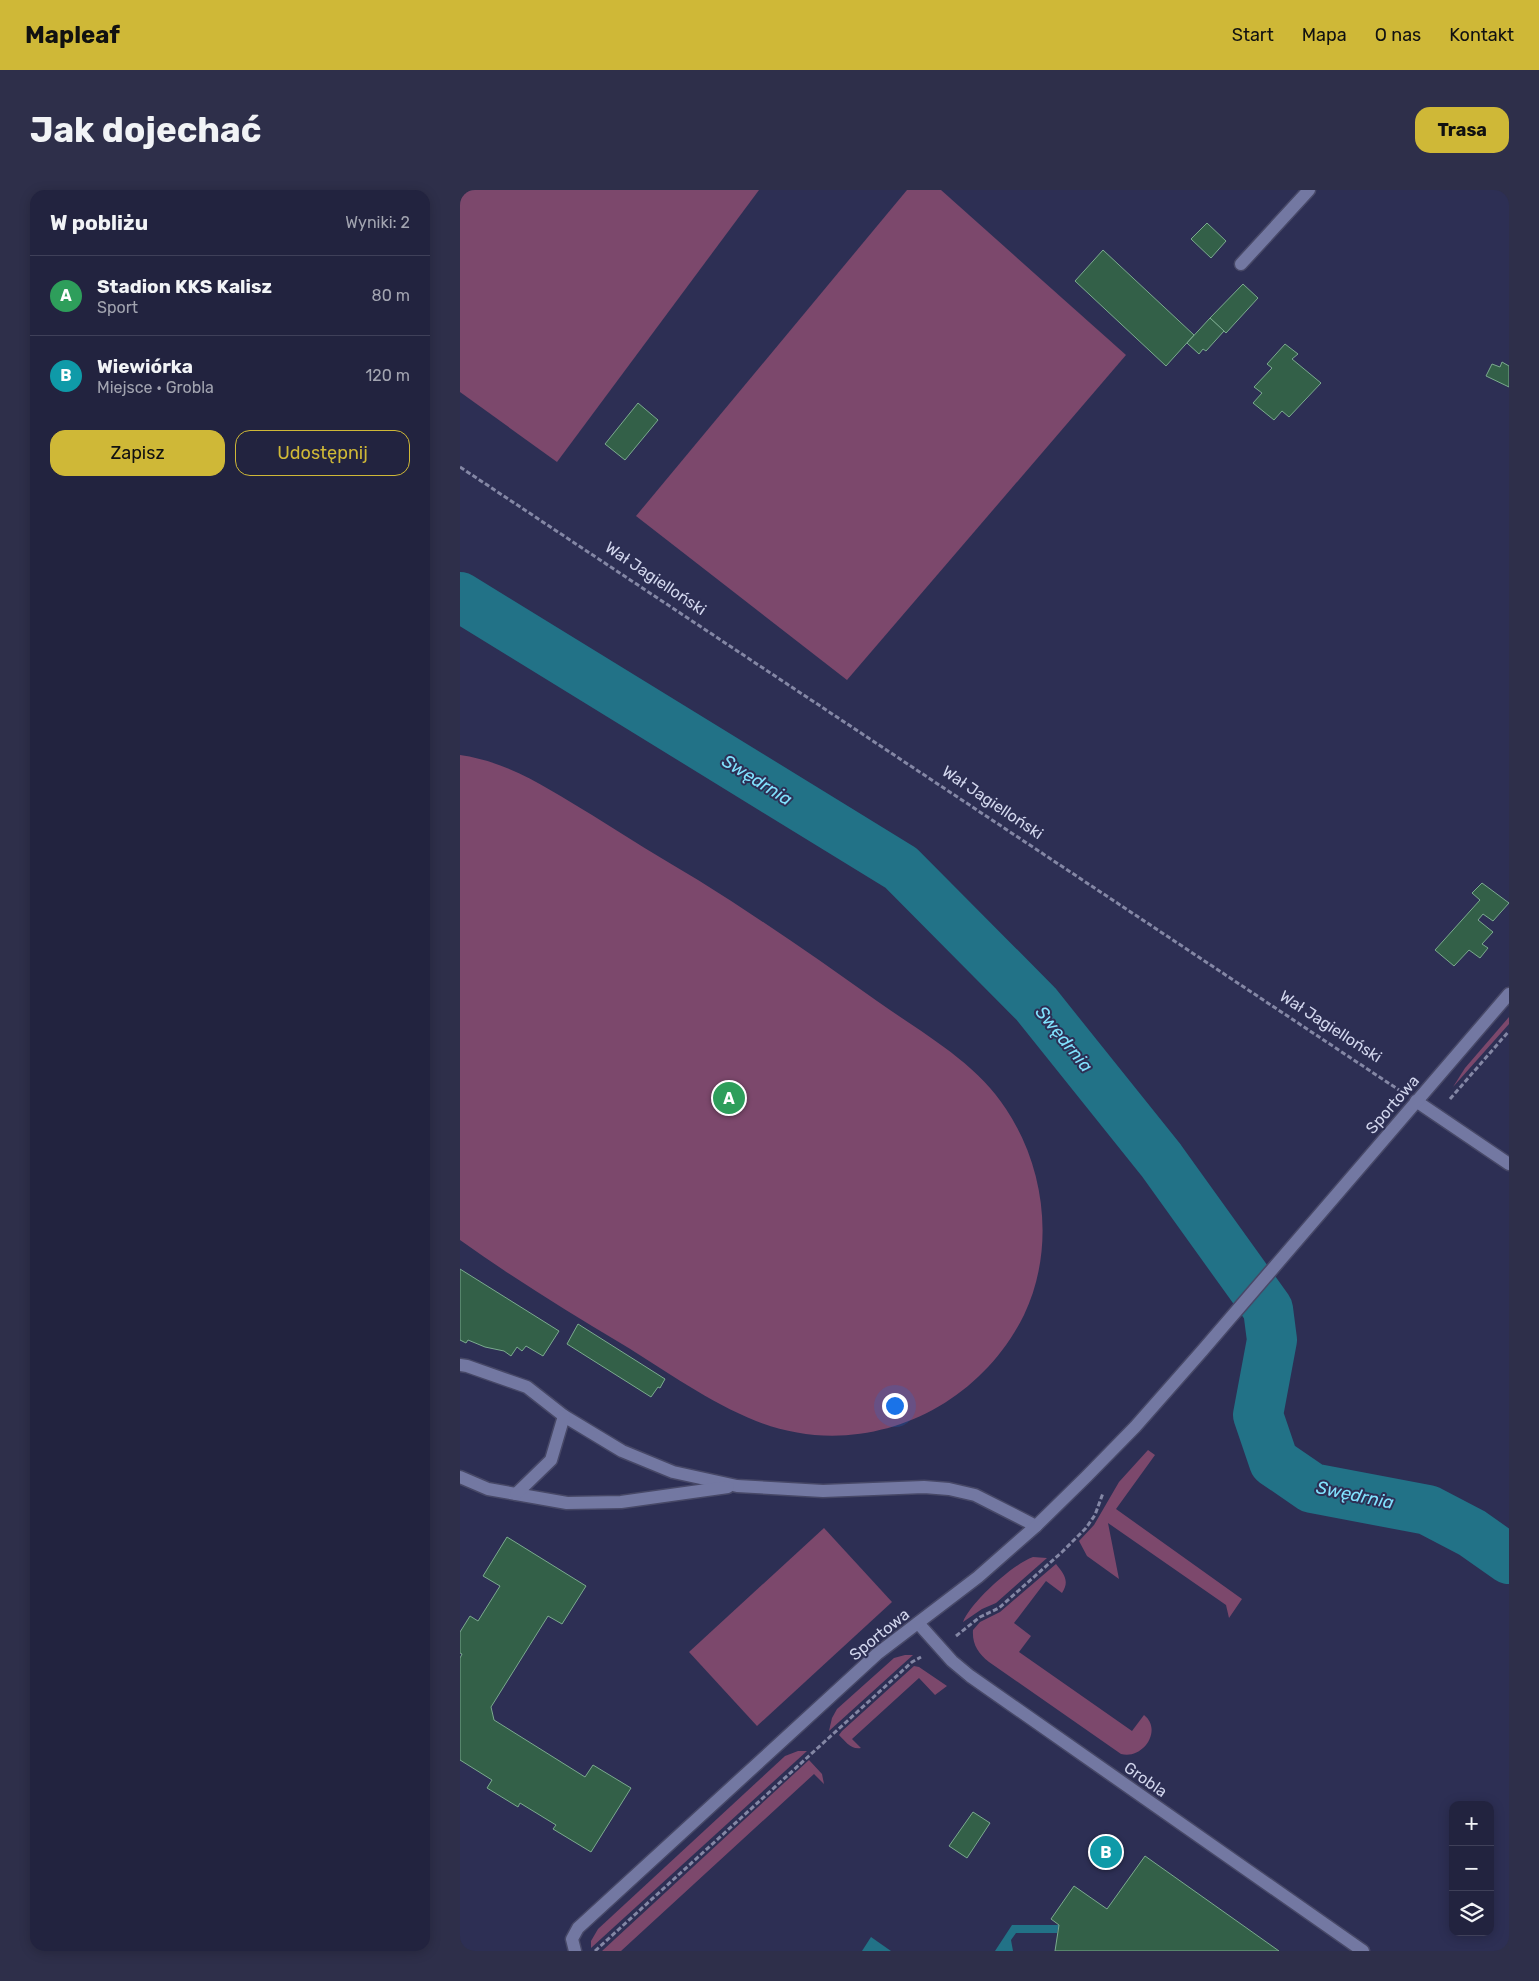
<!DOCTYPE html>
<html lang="pl">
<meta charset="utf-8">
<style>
:root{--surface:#22233f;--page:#2e2f4a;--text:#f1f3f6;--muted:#a2a4b0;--line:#3f4059;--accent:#cfb837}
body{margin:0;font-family:Rubik,sans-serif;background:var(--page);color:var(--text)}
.controls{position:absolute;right:15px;bottom:15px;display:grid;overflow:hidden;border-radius:10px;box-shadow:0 2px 12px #0003}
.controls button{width:45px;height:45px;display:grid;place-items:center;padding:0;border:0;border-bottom:1px solid var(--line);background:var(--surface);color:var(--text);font:25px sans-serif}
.you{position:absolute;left:434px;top:1215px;width:18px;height:18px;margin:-12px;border:4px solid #fff;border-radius:50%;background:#1a73e8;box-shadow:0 0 0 8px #1a73e833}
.badge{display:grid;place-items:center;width:32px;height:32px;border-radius:50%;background:var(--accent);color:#fff;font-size:16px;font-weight:700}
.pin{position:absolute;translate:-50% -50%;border:2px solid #fff;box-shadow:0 1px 5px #0006}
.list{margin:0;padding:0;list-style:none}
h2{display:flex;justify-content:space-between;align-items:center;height:65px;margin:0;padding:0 20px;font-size:21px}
h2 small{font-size:16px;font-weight:400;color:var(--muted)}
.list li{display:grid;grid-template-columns:32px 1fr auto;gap:15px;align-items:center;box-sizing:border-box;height:80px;padding:0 20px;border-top:1px solid var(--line)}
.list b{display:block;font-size:19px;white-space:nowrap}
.list p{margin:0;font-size:16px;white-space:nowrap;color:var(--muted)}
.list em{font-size:16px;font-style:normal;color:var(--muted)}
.actions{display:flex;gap:10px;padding:15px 20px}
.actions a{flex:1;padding:11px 0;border:1px solid var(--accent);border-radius:15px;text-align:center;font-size:18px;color:var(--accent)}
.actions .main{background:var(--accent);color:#111}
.icon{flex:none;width:28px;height:28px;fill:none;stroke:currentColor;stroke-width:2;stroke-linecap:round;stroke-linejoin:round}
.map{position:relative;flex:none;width:1049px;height:1761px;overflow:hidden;border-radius:15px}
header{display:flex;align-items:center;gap:30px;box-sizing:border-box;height:70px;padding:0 25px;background:var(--accent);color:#111}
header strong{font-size:24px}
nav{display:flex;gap:28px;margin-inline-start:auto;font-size:18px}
.intro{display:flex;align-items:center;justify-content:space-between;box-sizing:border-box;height:120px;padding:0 30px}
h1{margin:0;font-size:35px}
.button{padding:12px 22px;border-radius:15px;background:var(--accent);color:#111;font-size:18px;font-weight:700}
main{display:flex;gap:30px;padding:0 30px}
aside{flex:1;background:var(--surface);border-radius:15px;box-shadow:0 2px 12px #0003}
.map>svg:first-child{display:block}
.green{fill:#7c486c}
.water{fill:#227287}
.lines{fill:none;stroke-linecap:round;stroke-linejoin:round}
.river{stroke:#227287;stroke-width:50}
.building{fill:#336048;stroke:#7baa8f}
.minor-casing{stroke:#474867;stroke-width:15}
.path{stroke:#8487a5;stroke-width:3;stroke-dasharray:5 2.5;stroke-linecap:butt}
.minor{stroke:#7378a2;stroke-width:12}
.labels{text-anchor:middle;stroke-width:4;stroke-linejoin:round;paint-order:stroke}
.street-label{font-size:16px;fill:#d2d6ed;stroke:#2d2f54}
.water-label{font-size:18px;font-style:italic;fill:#81e2fe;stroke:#2d2f54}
</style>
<header>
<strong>Mapleaf</strong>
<nav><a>Start</a><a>Mapa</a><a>O nas</a><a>Kontakt</a></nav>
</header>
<div class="intro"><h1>Jak dojechać</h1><a class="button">Trasa</a></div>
<main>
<aside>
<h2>W pobliżu<small>Wyniki: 2</small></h2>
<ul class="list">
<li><span class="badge" style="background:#2e9e5b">A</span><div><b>Stadion KKS Kalisz</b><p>Sport</p></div><em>80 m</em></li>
<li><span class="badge" style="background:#0f9aa8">B</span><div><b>Wiewiórka</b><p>Miejsce · Grobla</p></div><em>120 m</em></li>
</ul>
<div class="actions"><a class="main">Zapisz</a><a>Udostępnij</a></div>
</aside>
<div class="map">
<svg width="1049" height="1761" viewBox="0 0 1049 1761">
<rect width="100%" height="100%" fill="#2d2f54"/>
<g class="green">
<path d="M0,0H299L97,272L0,202Z"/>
<path d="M447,0H481L666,165L387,490L176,326Z"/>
<path d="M0,565C50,572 90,600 132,625C167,647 202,669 238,690C299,728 358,769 417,811C462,843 516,872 546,919C586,979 595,1060 564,1125C515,1224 399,1272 296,1231C249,1212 206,1181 162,1154C107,1121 53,1088 0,1050Z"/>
<path d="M1049,827V834L993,897L1005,878Z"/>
<path d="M688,1260L695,1265L656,1319L782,1409L769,1428L766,1415L648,1333L659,1389L627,1366L619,1351L634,1335L659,1292Z"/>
<path d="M364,1338L432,1412L297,1536L229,1462Z"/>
<path d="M573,1367L587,1368L536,1413L522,1419L503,1432C511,1412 553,1374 573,1367Z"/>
<path d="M596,1374C604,1384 610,1391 602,1403L586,1391L554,1433L571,1446L559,1462L672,1541L684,1525C703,1540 683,1570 661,1564L529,1472C518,1463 512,1454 513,1440L520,1432L540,1422Z"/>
<path d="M445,1465H453L369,1541L372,1528L377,1519L434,1468Z"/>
<path d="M454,1476L459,1477L487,1496L475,1505L459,1488L392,1549L401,1558C391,1560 385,1551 379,1545L382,1541Z"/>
<path d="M338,1561H347L131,1758V1751L138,1739L325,1566Z"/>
<path d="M349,1570L362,1584L364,1594L354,1584L161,1761H142Z"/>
</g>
<g class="water">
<path d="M552,1735H599L597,1743H556L551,1750L553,1761H535Z"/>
<path d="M411,1747L431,1761H402Z"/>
</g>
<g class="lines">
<path class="river" d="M0,407L441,678L576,814L701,970L808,1119L812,1150L798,1225L814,1272L852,1298L968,1320L1012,1343L1049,1369"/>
</g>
<g class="building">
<path d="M747,33L766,51L751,68L731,49Z"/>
<path d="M643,60L734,145L706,176L615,91Z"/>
<path d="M783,94L798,108L766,143L750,128Z"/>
<path d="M750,128L764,141L746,161L743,159L739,164L727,153Z"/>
<path d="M825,154L838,164L832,169L861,193L829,227L822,221L814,230L793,213L802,203L794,197L812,178L807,174Z"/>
<path d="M1042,172L1049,176V197L1026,186L1032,174L1040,177Z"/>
<path d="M178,213L198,230L165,270L145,254Z"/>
<path d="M1022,693L1049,713L1033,731L1023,724L1018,730L1033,742L1022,754L1028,758L1020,768L1009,760L994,776L975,760L1020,710L1012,703Z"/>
<path d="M0,1079L99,1141L83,1166L66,1156L62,1161L57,1157L51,1166L44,1161L25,1157L8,1150L6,1153L0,1150Z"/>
<path d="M118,1134L205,1189L200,1198L198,1197L191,1207L107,1154Z"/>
<path d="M47,1347L126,1396L102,1434L88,1426L31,1517L34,1530L125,1587L133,1575L171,1598L131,1662L93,1639L96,1635L60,1613L58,1617L27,1598L32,1590L0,1570V1468L2,1464L0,1463V1442L10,1426L18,1431L40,1396L23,1386Z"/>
<path d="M513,1622L530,1633L507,1668L489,1656Z"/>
<path d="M685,1666L819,1761H595L599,1735L591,1729L614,1696L647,1719Z"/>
</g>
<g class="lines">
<g class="minor-casing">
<g id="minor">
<path d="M781,74L849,0"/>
<path d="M956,911L1049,974"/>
<path d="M0,1175L7,1176L67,1197L104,1226L162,1261L213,1282L277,1296L363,1301L464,1297L489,1299L515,1305L576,1336"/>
<path d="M0,1287L28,1299L107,1313L161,1312L268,1297"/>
<path d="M56,1304L91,1270L104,1226"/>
<path d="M458,1433L492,1471L510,1486L903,1761"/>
<path d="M115,1761L112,1749L118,1738L417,1464L518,1387L576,1336L626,1287L675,1237L742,1161L1049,804"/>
</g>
</g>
<g class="path">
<path d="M0,277L939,900"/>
<path d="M990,909L1049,841"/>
<path d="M496,1446L520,1427L539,1418L602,1362L626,1338L635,1325L643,1303"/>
<path d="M135,1761L452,1472L461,1467"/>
</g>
<use href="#minor" class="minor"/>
</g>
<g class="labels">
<g class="street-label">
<text transform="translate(196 388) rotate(34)" y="6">Wał Jagielloński</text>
<text transform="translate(533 612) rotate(34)" y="6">Wał Jagielloński</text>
<text transform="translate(871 836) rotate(33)" y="6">Wał Jagielloński</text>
<text transform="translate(932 914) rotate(-49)" y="6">Sportowa</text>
<text transform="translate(419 1444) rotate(-39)" y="6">Sportowa</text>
<text transform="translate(686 1589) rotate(35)" y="6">Grobla</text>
</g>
<g class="water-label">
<text transform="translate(297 590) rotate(32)" y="6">Swędrnia</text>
<text transform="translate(604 849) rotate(51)" y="6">Swędrnia</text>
<text transform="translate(895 1305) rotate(12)" y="6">Swędrnia</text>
</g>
</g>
</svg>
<div class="controls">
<button>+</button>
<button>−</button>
<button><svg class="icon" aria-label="layers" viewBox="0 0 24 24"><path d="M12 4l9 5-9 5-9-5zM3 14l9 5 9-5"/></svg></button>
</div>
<div class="you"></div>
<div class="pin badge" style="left:269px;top:908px;background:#2e9e5b">A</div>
<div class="pin badge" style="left:646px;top:1662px;background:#0f9aa8">B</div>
</div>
</main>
